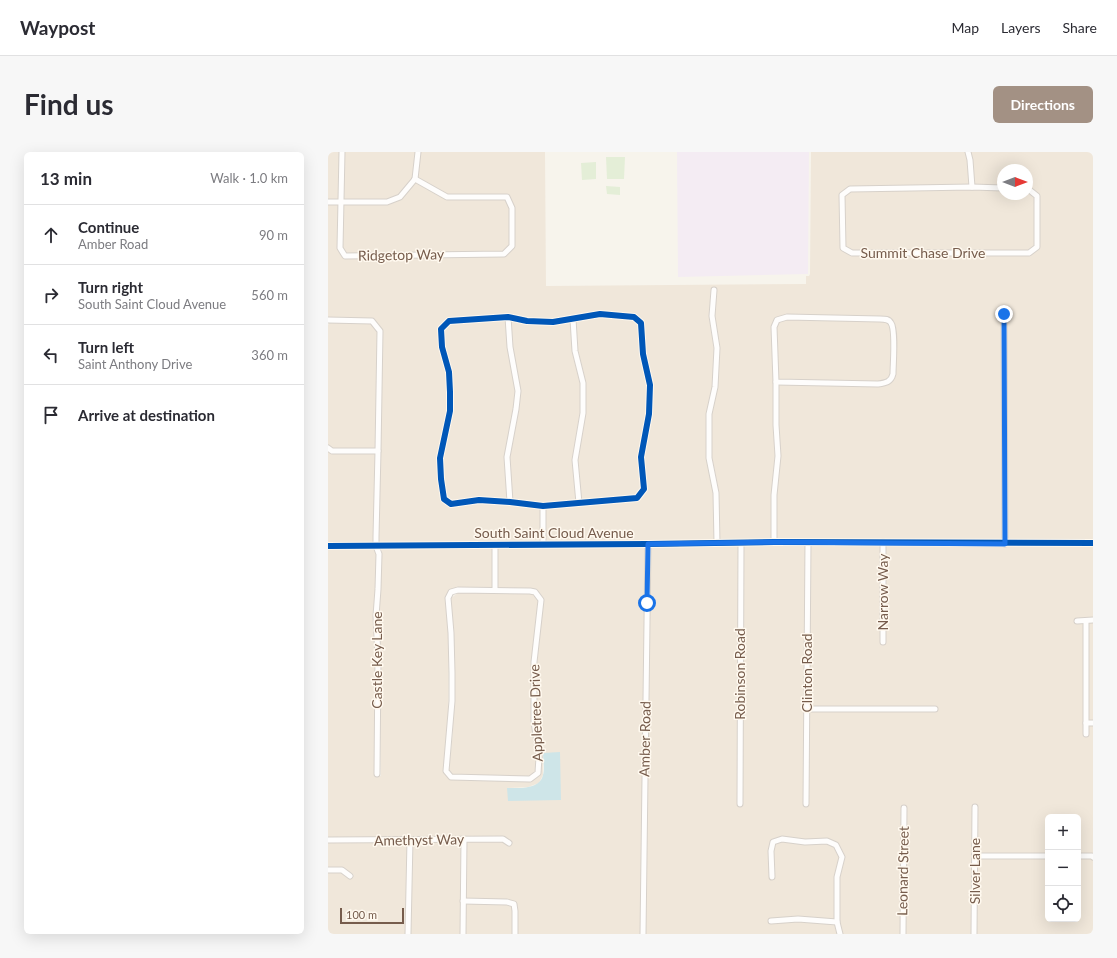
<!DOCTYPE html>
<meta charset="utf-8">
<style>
:root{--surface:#fff;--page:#f7f7f7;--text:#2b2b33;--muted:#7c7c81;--line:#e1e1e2;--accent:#a39184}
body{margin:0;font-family:Lato,sans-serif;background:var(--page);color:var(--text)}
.controls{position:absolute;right:12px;bottom:12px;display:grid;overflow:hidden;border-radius:6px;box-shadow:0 4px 16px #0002}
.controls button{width:36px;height:36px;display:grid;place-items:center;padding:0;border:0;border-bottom:1px solid var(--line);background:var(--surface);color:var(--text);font:20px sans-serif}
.compass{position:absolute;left:669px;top:12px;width:36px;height:36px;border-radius:50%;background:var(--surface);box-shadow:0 4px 16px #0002;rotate:90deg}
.scale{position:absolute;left:12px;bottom:10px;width:64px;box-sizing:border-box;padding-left:4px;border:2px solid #765c4c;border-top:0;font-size:11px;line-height:14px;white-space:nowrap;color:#765c4c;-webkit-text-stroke:3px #fff9ef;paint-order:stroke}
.stop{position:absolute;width:12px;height:12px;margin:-9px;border:3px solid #1a73e8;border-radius:50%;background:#fff}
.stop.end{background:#1a73e8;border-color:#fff;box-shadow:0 1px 4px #0008}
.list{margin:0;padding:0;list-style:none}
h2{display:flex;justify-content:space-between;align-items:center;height:52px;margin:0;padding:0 16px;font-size:17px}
h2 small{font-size:13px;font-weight:400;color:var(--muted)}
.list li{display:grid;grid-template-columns:26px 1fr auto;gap:12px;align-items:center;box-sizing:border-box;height:60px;padding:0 16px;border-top:1px solid var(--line)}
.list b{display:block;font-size:15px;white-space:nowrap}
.list p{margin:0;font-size:13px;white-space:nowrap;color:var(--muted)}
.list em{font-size:13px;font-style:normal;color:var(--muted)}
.icon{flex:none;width:22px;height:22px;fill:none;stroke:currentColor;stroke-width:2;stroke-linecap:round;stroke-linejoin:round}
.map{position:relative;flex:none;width:765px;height:782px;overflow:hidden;border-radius:6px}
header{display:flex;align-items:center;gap:24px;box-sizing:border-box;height:56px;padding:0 20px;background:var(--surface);border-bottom:1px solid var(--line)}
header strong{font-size:19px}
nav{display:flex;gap:22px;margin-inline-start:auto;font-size:14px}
.intro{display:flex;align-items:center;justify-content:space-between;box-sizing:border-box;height:96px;padding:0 24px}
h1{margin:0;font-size:28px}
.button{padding:10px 18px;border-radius:6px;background:var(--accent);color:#fff;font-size:14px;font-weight:700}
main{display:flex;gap:24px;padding:0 24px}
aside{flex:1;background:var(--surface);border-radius:6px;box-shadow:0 4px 16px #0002}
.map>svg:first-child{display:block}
.residential{fill:#f0e7da;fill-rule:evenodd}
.education{fill:#f4ecf3}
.green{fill:#e4eed7}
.water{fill:#cee5e8}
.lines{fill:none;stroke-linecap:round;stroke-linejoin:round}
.minor-casing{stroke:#d7d1ca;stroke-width:7}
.minor{stroke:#fefdfc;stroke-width:5}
.cycleway-casing{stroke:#fff9ef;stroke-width:8}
.cycleway{stroke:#0057b8;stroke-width:6}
.route{stroke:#1a73e8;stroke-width:5}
.labels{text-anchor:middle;stroke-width:3;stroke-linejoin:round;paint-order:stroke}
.street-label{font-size:14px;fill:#765c4c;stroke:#fff9ef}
</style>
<header>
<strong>Waypost</strong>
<nav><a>Map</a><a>Layers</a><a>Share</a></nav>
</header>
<div class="intro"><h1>Find us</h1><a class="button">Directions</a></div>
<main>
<aside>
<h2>13 min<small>Walk · 1.0 km</small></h2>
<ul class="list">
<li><svg class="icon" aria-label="ahead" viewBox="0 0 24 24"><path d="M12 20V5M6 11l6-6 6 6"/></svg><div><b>Continue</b><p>Amber Road</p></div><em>90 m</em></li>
<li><svg class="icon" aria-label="right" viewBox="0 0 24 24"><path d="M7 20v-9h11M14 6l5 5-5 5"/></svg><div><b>Turn right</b><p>South Saint Cloud Avenue</p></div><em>560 m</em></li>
<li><svg class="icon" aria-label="left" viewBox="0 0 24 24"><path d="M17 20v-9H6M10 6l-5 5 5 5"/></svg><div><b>Turn left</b><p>Saint Anthony Drive</p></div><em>360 m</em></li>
<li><svg class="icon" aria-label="arrive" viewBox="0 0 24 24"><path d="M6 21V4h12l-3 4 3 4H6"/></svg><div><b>Arrive at destination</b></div></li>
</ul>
</aside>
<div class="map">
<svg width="765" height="782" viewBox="0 0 765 782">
<rect width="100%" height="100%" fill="#f7f4ec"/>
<g class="residential">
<rect x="0" y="0" width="11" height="48"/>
<path d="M16,0H87L85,26L70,43L59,48H16Z"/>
<path d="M92,0H217L218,134L478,132V124H481L482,122L483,0H638L640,8L641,33L521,35L512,41L511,43L512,96L513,98L523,103H701L710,96V42L702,35L699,34V18H675V33H646L645,8L643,0H765V389H679L678,160H674V389L448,388L451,232H561L566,227L567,222L568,179L566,171L562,166L552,164L459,163L448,166L447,167L443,175L446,230L445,273L447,304L444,343L443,388L391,389V341L384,306L383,263L390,235L391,196L386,164L388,136H383L381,165L386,196L385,235L378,262L379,306L386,341V389L217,390L218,356L309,349L318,338L315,305L323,262L317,202L316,171L306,162L272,159L225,168L199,167L182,163L121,167L111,177V195L119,221L120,240L119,259L110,306V327L113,347L122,353L151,350L182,352L213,356L212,390L50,392L55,179L46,168L0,166V52H11L10,97L14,105L17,106L178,104L187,94V56L181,44L179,42L120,43L90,26Z"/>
<path d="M88,30L118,47H177L182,56V93L175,100L18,102L15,96V52L74,46Z"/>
<path d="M644,37L675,38V42H699V39L706,45V94L700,98L525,99L517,95L516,44L522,39Z"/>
<path d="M272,164L305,167L311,172L313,203L319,233L318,261L310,305L313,337L307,344L253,349L249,308L257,262L258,231L250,198L248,169Z"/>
<path d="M178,167L180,196L187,239L186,257L177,304L179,347L151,346L124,349L118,346L115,327V306L124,260L125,240L124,220L116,195V177L122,171Z"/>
<path d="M459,167L552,169L559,170L562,175L563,179L562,222L561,226L557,229L550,230L451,228L448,175L451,169Z"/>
<path d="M183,168L225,172L243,170L245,199L253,232L252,261L244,308L248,349L215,352L184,348L182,305L191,257L192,239L185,195Z"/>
<path d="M2,170L43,171L50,180L47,296H5L0,294V173Z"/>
<path d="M0,299L47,301L46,392H16L15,390L0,391Z"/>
<path d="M446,393H478L476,655L480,654L481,560L610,559L609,554L481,555L483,393H553V492H558V393L674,394L765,393V466L747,467V471H755V585L760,584V573H765V782H649V706L656,702L649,701L650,653H645L644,782H577L578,654H574L572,782H515L511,770L512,725L517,706L510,692L501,687L477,688L454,685L444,688L443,689L440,699L442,727H446L445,699L447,691L454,689L499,691L506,694L512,706L507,725L506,768L471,765L441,767V771L470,770L507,772L510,782H318L322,395L410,394V654H414L415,394ZM720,665H750V767H720Z"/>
<path d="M164,395V436H130L118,445L117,446L121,481L120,580L116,620L120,626L122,628L201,629L211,623L213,605L209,569V510L215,446L209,439L202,437L169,436V395H317L313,782H190V759L189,752L187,750L179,747H138V689H174L181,694L184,691L175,684L0,686V396H47L49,399L46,464L47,506L48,624H53L52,506L51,464L54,399L52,396ZM215,601L233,648L179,636L200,635L211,631L215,623Z"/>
<path d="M131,440L202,441L206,442L210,448L204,510V569L208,606L207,620L201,625L124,623L121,618L125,580L126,481L122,447Z"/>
<rect x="760" y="471" width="5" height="97"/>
<path d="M133,689L132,782H83L85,690Z"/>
<path d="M80,690L78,782H0V721H13L23,726L26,723L15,716H0V691Z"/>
<path d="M138,751L179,752L184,754L185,782H137Z"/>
</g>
<path class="education" d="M349,0H481L480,122L350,125Z"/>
<g class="green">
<path d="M278,5H297L296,27H279Z"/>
<path d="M268,10V27L254,28L253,11Z"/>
<path d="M278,34L292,35V43L279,42Z"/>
</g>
<path class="water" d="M232,600L233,648L180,649L179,636C190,636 212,638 215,623C217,617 215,608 215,601Z"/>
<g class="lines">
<g class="minor-casing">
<g id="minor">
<path d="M14,0L12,96L17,104L176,102L184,94V56L179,45H119L87,27"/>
<path d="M640,0L642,8L644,35"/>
<path d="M87,27L90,0"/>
<path d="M675,36L644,35L522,37L514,43L515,96L524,101H701L709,95V44L699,36"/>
<path d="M0,50H59L72,45L87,27"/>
<path d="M386,138L384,164L389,196L387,235L381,262V306L388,341L389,391"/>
<path d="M272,162L306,165L313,171L315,202L322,233L321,262L313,305L316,337L309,346L215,354L182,350L151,348L123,352L116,347L113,327L112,306L122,259V240L121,220L114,195L113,177L121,169L180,165L199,169L225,170Z"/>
<path d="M676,162L677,392"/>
<path d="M180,165L182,195L190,239L188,257L179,305L182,350"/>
<path d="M459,165L552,167C557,167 561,167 563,171C568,178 565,212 565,222C563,230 558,231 550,232L448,230L446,175L449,168Z"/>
<path d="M245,167L247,199L255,231V261L247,308L251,351"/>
<path d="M0,168L44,169L52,179L50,299H4L0,296"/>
<path d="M446,390V343L450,304L448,273V230"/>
<path d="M555,390V490"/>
<path d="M167,393V438"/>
<path d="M215,393V354"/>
<path d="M0,394L320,392L446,390L765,391"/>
<path d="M130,438L202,439L207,440L213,448L206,510V569L211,605L210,621L202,627L123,625L118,619L124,549V521L123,481L120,446L123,440Z"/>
<path d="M749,469L765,468"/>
<path d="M758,469V582"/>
<path d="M479,557H607"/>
<path d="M758,571H765"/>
<path d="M49,622L50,506L48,464L50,437L51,402L48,394V385L50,299"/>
<path d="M412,652L413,391"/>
<path d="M478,652L480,390"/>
<path d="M0,688L175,687L181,691"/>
<path d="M647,704H720"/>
<path d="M750,704H764L765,705"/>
<path d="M0,718H14L22,724"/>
<path d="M444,725L443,699L445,690L454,687L477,690L499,689L508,693L514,705L509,725V770L512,782"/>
<path d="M135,749L179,750L186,752L187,759V782"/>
<path d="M443,769L470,767L509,770"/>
<path d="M80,782L82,688"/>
<path d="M135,782L136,687"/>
<path d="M315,782L320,392"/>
<path d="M575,782L576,656"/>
<path d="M646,782L647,655"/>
</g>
</g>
<use href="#minor" class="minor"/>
<g class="cycleway-casing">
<g id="cycleway">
<path d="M272,162L306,165L313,171L315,202L322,233L321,262L313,305L316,337L309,346L215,354L182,350L151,348L123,352L116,347L113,327L112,306L122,259V240L121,220L114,195L113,177L121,169L180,165L199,169L225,170Z"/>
<path d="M0,394L320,392L446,390L765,391"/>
</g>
</g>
<use href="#cycleway" class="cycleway"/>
</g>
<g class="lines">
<path class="route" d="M319,451L320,392L446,390L677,392L676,162"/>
</g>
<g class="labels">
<g class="street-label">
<text x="595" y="106">Summit Chase Drive</text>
<text transform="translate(73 103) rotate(-1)" y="5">Ridgetop Way</text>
<text x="226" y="386">South Saint Cloud Avenue</text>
<text transform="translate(555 440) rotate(-90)" y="5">Narrow Way</text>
<text transform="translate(49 508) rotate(-90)" y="5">Castle Key Lane</text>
<text transform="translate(479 521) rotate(-90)" y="5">Clinton Road</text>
<text transform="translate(412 522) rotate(-90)" y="5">Robinson Road</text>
<text transform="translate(208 561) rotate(-92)" y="5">Appletree Drive</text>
<text transform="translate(317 587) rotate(-89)" y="5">Amber Road</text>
<text transform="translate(91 688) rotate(-1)" y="5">Amethyst Way</text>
<text transform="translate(575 719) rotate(-89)" y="5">Leonard Street</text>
<text transform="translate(647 719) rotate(-90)" y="5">Silver Lane</text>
</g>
</g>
</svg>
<div class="controls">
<button>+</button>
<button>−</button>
<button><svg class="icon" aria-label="locate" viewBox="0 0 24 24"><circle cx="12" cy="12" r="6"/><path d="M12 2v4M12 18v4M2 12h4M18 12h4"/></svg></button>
</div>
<svg class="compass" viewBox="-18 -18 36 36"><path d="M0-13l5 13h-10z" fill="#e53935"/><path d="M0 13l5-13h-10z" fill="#7c7c81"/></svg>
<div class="scale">100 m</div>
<div class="stop" style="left:319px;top:451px"></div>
<div class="stop end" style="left:676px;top:162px"></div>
</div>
</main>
